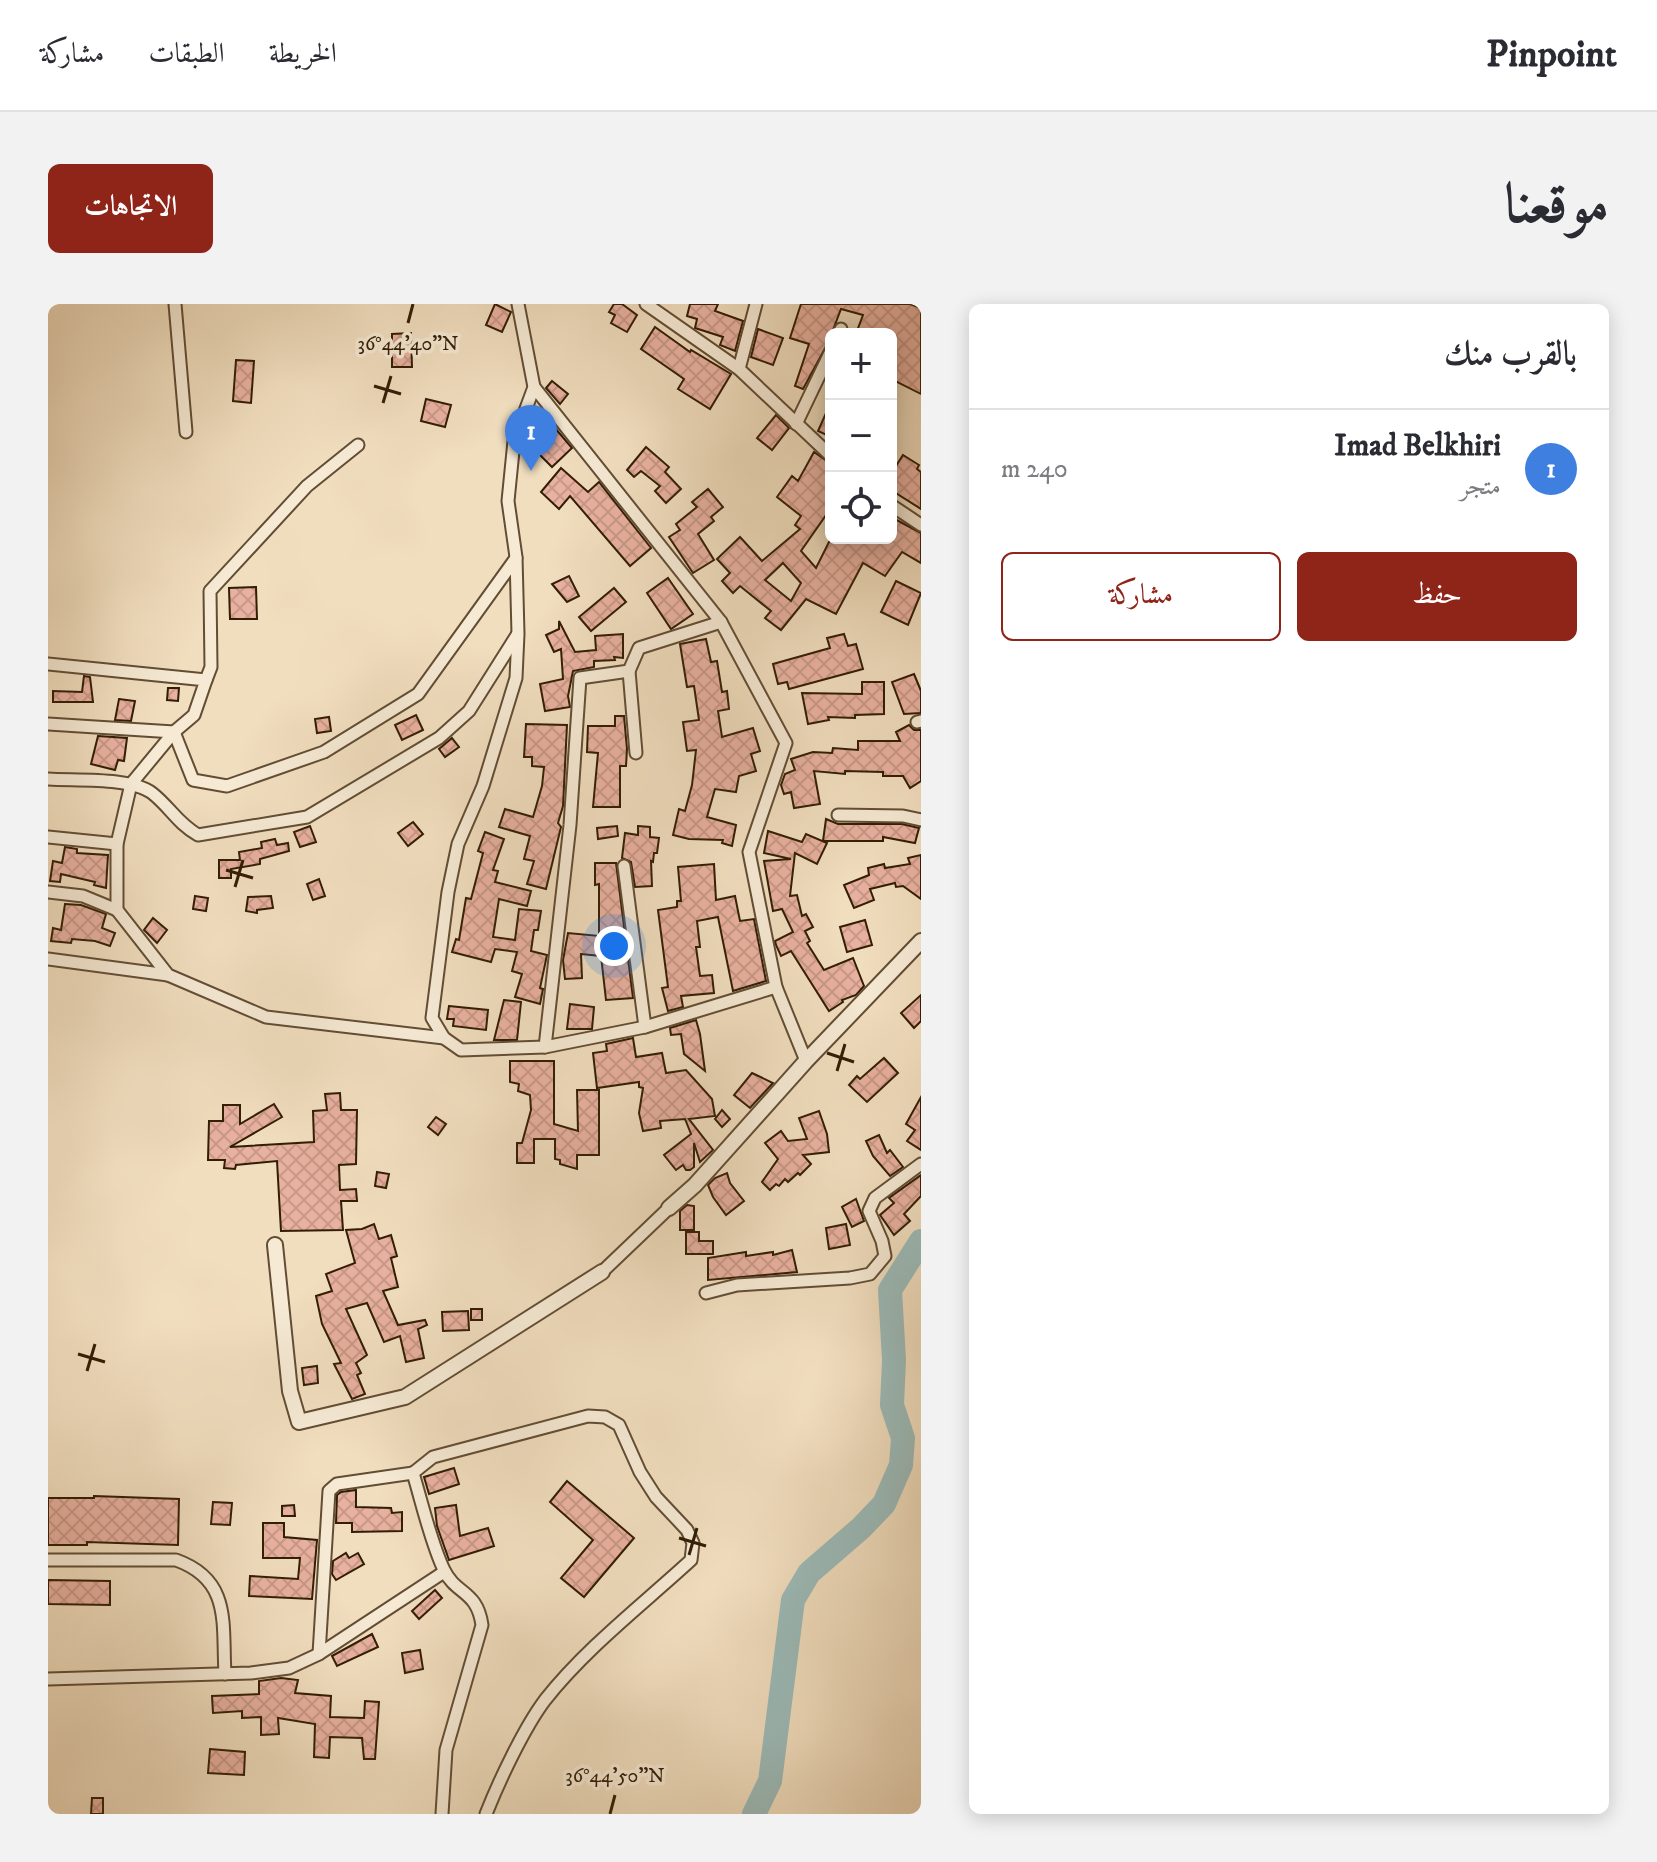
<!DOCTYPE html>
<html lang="ar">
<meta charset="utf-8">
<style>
:root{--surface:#fff;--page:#f2f2f3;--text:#2b2b33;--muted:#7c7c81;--line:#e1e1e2;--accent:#8f2418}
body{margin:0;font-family:"IM FELL DW Pica",Amiri,serif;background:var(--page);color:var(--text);direction:rtl}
.controls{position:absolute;right:24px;top:24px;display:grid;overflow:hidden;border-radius:12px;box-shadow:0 4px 20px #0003}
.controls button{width:72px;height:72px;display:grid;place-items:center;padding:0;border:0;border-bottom:2px solid var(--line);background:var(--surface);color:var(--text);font:40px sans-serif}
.you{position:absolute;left:566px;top:642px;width:28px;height:28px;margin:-20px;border:6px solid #fff;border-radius:50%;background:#1a73e8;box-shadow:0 0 0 12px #1a73e833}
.badge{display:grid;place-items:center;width:52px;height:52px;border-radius:50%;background:var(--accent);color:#fff;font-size:26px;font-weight:700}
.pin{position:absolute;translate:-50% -66px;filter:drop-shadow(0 2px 4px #0008)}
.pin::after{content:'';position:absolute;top:42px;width:28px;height:24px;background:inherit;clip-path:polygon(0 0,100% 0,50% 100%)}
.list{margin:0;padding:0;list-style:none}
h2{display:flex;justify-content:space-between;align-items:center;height:104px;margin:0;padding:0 32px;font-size:34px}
h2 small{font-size:26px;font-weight:400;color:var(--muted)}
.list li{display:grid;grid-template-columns:52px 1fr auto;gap:24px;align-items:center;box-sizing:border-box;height:120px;padding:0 32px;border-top:2px solid var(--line)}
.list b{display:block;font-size:30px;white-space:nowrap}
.list p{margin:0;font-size:26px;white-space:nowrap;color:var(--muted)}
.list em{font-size:26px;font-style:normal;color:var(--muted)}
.actions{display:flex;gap:16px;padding:24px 32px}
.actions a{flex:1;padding:18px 0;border:2px solid var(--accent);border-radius:12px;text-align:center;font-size:28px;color:var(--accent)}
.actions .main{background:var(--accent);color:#fff}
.icon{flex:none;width:44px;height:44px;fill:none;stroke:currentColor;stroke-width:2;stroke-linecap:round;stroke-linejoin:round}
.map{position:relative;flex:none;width:873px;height:1510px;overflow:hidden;direction:ltr;border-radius:12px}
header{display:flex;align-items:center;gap:48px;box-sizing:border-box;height:112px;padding:0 40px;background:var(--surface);border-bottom:2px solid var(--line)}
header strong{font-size:38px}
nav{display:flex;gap:44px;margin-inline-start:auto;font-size:28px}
.intro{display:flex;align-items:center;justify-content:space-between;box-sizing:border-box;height:192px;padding:0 48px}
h1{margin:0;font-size:56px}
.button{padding:20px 36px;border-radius:12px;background:var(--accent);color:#fff;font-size:28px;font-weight:700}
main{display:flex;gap:48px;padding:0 48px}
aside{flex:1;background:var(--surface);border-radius:12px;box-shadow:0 4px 20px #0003}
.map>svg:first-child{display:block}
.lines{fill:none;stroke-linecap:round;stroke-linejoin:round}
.river{stroke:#9cbbb9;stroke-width:24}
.building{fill:url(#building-cross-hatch);stroke:#321d05;stroke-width:2;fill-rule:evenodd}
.minor-casing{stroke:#624d34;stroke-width:15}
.tertiary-casing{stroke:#624d34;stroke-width:18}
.minor{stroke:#f6ead5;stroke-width:11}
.tertiary{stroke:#f6ead5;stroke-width:14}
.ticks{fill:none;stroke:#321d05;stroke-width:3}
.ticks-label{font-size:20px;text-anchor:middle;fill:#321d05;stroke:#f6ead5;stroke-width:7;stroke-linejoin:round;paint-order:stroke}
</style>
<header>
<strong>Pinpoint</strong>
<nav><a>الخريطة</a><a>الطبقات</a><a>مشاركة</a></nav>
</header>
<div class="intro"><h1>موقعنا</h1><a class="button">الاتجاهات</a></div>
<main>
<aside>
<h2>بالقرب منك<small></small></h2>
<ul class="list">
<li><span class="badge" style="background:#3f7fe0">1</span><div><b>Imad Belkhiri</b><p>متجر</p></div><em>240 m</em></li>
</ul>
<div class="actions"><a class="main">حفظ</a><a>مشاركة</a></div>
</aside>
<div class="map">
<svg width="873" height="1510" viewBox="0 0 873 1510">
<defs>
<pattern id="building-cross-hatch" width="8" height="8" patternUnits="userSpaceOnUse" patternTransform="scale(2)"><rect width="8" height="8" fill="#e9b1a0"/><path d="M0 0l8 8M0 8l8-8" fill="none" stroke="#c89888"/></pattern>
</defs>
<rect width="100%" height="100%" fill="#f1debf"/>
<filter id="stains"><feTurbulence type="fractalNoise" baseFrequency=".0025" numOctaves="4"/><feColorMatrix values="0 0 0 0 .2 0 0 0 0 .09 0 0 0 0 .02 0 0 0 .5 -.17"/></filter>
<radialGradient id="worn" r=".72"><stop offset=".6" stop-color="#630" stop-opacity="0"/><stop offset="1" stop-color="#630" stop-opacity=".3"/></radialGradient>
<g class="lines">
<path class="river" d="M706,1510L722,1477L745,1296L761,1269L813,1224L836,1200L853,1161L855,1134L844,1101L846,1056L842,986L873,937"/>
</g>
<g class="building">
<path d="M447,0L463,8L454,28L438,21Z"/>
<path d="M566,0H574L589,11L579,28L563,19L567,11L561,8Z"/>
<path d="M642,0H670L667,7L695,17L687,47L672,41L675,33L647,24L649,15L639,12Z"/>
<path d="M753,0H862L873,4V90L843,75V30H817L809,27L815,11L793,5L780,39L755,85L747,82L761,40L742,34Z"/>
<path d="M607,23L642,48L643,46L683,70L662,105L630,85L636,75L593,45Z"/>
<path d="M710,25L735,34L725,61L703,53Z"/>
<path d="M363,29L364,63H344V30Z"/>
<path d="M188,56L206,57L203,99L185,97Z"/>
<path d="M504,77L520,90L512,100L498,84Z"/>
<path d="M378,95L403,101L397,123L373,117Z"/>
<path d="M783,98V133L770,127Z"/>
<path d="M495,110L524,144L504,163L485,144L490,139L483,132L488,127L483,121Z"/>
<path d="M728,111L741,124L724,146L709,134Z"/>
<path d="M598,143L621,163L617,168L633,185L618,199L607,187L612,182L593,167L586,173L579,166Z"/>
<path d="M766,148L783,160V204L753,247L768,264L783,234H843V213L873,229V259L854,248L837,272L815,259L788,310L758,295L733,326L717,314L723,307L692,282L685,289L674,277L682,269L669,255L692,233L714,257L752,225L747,221L753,212L729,193L744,172L750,177ZM735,259L753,279L743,297L717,276Z"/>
<path d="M855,151L871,161L869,165L873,168V205L843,186V170Z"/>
<path d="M513,164L540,188L551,178L603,244L582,262L522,192L511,205L493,188Z"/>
<path d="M660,185L675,203L663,213L666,217L650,230L666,256L645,269L621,233L632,226L628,220L649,203L644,198Z"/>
<path d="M521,272L531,292L519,298L504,280Z"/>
<path d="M620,274L645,310L623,325L599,289Z"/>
<path d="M848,277L873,289L860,321L833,308Z"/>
<path d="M208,283L209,315H182L181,284Z"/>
<path d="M566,284L578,298L543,327L531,313Z"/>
<path d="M511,317L527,348L548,346L547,332L575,330V354L566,353L567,356L546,357V363L525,367L520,392L522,403L497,407L492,380L515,375L513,345L506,348L498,331L511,325Z"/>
<path d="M796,330L800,342L808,340L815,365L741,385L739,378L730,380L725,360L782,344L779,334Z"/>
<path d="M658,335L663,358L669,357L674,388L679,387L681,405L670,407L674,433L705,424L712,447L703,450L708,467L691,472L688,488L667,485L659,513L688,521L684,542L674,539L675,536L641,535L625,531L631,505L637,507L644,481L648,446L639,447L635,418L651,416L646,382L639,383L632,340Z"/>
<path d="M866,370L873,387V409L856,410L844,378Z"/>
<path d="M36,372L42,373L45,398H5V387L34,388Z"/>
<path d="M814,378H836V410L807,411V414L780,413L781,416L760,420L754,389L814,390Z"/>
<path d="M120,384H131L130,397L119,396Z"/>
<path d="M71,395L87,397L83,417L67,416Z"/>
<path d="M368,411L375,426L354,436L347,421Z"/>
<path d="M567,412H576L579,445L578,462H572V503H545L550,449L539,448L540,422H567Z"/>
<path d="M281,413L283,427L269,429L267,415Z"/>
<path d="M478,420L519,421L515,502L510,519L513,523L498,585L479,580L486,557L476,555L482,532L451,523L457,505L485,513L494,482L496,463L484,462V453H476Z"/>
<path d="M861,421L866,426H873V477L862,484L855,472H835V468L797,467V470L766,467L772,500L746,504L743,488L736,490L733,481L737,470L747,466L743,455L765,448L784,449L785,444L810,446V437H852L848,428Z"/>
<path d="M50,432L79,434L76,457L70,456L67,466L43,460Z"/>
<path d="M404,434L411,443L397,453L391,445Z"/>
<path d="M778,515L790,520H854L871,524L867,539L835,533V537H775Z"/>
<path d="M365,518L375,530L360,542L350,529Z"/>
<path d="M262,522L268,538L252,543L246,528Z"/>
<path d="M569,522L570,532L550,535L549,524Z"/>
<path d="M590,522L602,523V533L611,534L609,549H606L605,558L603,557L604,582L587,583L583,558L574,554L577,529L590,531Z"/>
<path d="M720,527L754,538L758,530L779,539L769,560L747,549L742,592L749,591L754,612L758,610L765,623L757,627L762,637L759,639L776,666L805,654L816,682L808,691L794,696L795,698L781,707L743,647L733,652L728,641L727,637L745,628L734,605L725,607L716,557L743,555L716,549Z"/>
<path d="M437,528L456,535L445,566L450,567L447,578L483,587L479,602L451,595L445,633L467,636L471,605L493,607L490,626H486L483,647L499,651L492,684L495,685L492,700L467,693L474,670L464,667L469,648L447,645L443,658L404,648L408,635L411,636L418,594L423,595L435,549L430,547Z"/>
<path d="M227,535L229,541L240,539L241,547L212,555V560L183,565V574H171V556H192L191,548L214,544L213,538Z"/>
<path d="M17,543L29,545V549L60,551L58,584L46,581L47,578L13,570L12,578L2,577L5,557L14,559Z"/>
<path d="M873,551V595L855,582L848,583L847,579L822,585L826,596L806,604L796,581L821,571L820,564L836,560L837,564L862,560L860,554Z"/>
<path d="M547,559H568L585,694L558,696L553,652L533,650L534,674L517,675L515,656L520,629L551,632V580L547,581Z"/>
<path d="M666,560L668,596L687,592L692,617L706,615L718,677L685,687L670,613L649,617L652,643H648L652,672L664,671L666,689L633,692L635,703L620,707L614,684L620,683L610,606L629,603V597H633L630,563Z"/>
<path d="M271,575L277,592L265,596L259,580Z"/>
<path d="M147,592L160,594L158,607L145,605Z"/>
<path d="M223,592L225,604L209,606V609L198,607L200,593Z"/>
<path d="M17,600L33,601L58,610L54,624L67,629L62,642L47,637L24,635L23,639L3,637L5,624L13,626Z"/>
<path d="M105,614L119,626L109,639L96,626Z"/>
<path d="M817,616L824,641L799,648L792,623Z"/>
<path d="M873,691V717L866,724L853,709Z"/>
<path d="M456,696L473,698L469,736H446Z"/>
<path d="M522,700L546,703L544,725H519Z"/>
<path d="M401,702L440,706L438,726L405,722L406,715H399Z"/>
<path d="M648,716L652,730L657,767L636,750L633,730L623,731L622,724Z"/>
<path d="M585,734L588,753L614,749L618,769L638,766L664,795L667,812L641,815L665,846L652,858L646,839V863L642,866H638L635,861L628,866L616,851L643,830L637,815L612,817L613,824L595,827L591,809L595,784L591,783V778L549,784L545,749L559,747L558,740Z"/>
<path d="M836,754L850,769L819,798L801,781L809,772L812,775Z"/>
<path d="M462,757H506V820L530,827L529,786H551V851H529V865L512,860V856L507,855V835H486V859H469V839H474L483,806L482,791L470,787L471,780L462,778Z"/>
<path d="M704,769L725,779L702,804L686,791Z"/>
<path d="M292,789L293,806H309L308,860L291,861L292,886L308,885L309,897H293L295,926L233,927L229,857L188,861L187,865L176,864L177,856H160L161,817H175V801H192V820L226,800L234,813L182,843L266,838L265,807L279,806L277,790Z"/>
<path d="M873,793V846L859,837L867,826L858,820Z"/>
<path d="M674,806L682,815L674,823L667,815Z"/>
<path d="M771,807L779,830L781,848L755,851L763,860L752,871L750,869L740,878L737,875L731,882L728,880L722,886L714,878L730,855L717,839L733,827L740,837L759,835L751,814Z"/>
<path d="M388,813L398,820L390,831L380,823Z"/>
<path d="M831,831L839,849L842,846L855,863L842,872L825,852L818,837Z"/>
<path d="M329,868L341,870L338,884L327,882Z"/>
<path d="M679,869L682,879L696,897L678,911L665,893L660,881L667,874Z"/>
<path d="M873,871V892L856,910L862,917L846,931L832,911L846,899L841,894Z"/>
<path d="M808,895L816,917L804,923L794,903Z"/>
<path d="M639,901L646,902V926H632V907Z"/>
<path d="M326,920L331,935L343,931L349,952L343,954L350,983L335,987L350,1021L377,1016L379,1021L370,1025L376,1054L358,1058L352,1032L336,1038L319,999L298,1005L319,1051L308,1059L313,1069L309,1071L317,1090L304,1095L286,1060L293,1059L274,1020L268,992L284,987L278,970L307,959L298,926L314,925Z"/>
<path d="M798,920L802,941L781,945L778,924Z"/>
<path d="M638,928H651V937H665V950H638Z"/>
<path d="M744,946L749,968L660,976V954L698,948V952L725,948V951Z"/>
<rect x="423" y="1005" width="11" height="11"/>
<path d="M420,1007L421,1026L395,1027L394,1008Z"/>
<path d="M269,1062L270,1079L256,1081L254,1064Z"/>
<path d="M406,1164L411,1180L381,1190L376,1173Z"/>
<path d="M519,1177L586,1234L536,1293L513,1274L545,1236L502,1198Z"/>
<path d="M308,1186V1203L343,1204L344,1209L354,1208V1227L304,1228V1219H288L289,1191L293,1188Z"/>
<path d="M46,1192L131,1195L130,1241L39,1238V1241H0V1194H46Z"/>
<path d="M165,1198L184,1199L182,1221L163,1220Z"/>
<path d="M246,1201L247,1212H234V1202Z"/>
<path d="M408,1201L412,1232L440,1224L446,1242L401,1256L389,1222L387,1204Z"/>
<path d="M215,1219H236V1233L269,1236L264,1295L201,1292L202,1272L250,1275L252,1254H215Z"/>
<path d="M298,1249L301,1254L310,1249L316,1260L288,1276L284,1270L285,1257Z"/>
<path d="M0,1276L62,1277V1301L0,1300Z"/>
<path d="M387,1286L394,1294L371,1315L364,1307Z"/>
<path d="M324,1330L330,1343L289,1362L284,1352Z"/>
<path d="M372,1346L375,1365L357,1369L354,1349Z"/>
<path d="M233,1374L250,1376L247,1389L283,1392L282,1413L316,1414L317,1397L331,1398L327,1455H316L314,1434L282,1433L281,1454L266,1453L267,1420L230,1414L231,1430L213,1431V1413L194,1414V1407L165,1409L164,1392L211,1390V1377Z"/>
<path d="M162,1445L197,1448L196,1471L160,1469Z"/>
<path d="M44,1494H55V1510H43Z"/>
</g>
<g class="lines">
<g class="minor-casing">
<g id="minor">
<path d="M127,0L138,128"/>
<path d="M470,0L486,83L466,137L460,197L468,253L470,330L468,374L435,482L410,540L400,588L384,714L396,734L413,746L497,743L597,723L728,683L758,757"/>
<path d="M598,0L691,65L783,152"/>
<path d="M791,30L793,25"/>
<path d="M691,65L708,0"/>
<path d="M486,83L673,318L738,439L701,548L728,683"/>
<path d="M748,120L783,47"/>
<path d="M843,201L873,221"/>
<path d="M0,360L158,376L146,411L126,428L83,480L69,540V606L120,671L218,713L396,734"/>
<path d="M581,367L588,449"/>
<path d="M158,376L163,363L162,287L259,182L310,141"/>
<path d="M869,418L873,417"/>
<path d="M0,420L126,428L145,476L179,482L276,448L370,390L468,254"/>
<path d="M0,475C27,477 83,473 104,489C122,503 129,519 150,531L259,513L391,434L421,407L469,331"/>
<path d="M790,511L855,512L873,516"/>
<path d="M0,533L69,540"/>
<path d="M576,562L597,723"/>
<path d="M0,588L35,592L69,606"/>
<path d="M0,655L120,671"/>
<path d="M497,743L522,521L532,374L581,367L591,344L673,318"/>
<path d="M554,968L621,904"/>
<path d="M658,989L689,981L802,974L822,970L837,952L834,937L821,907L827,894L873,860"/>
<path d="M0,1256H128C184,1276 174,1320 177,1370"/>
<path d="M271,1350L281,1187L289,1180L365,1169"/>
<path d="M0,1375L203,1369L241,1364L271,1350L396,1268"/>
<path d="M394,1510L398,1446L434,1321C429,1286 408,1291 396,1266C383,1239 374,1199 365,1169L385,1153L540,1112L557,1113L571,1121L592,1168L608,1193L639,1226L645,1239L643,1256C594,1301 538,1344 497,1396C476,1424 451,1477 438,1510"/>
</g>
</g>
<g class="tertiary-casing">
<g id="tertiary">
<path d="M621,904L647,881L758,757L873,637"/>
<path d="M227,941L242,1087L251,1118L357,1093L554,968"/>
</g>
</g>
<use href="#minor" class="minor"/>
<use href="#tertiary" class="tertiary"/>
</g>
<path class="ticks" d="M360,19L365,0M326,82L353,90M335,99L343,72M178,566L205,574M187,583L195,556M779,749L806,758M789,767L797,740M30,1050L57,1058M39,1067L47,1040M631,1234L658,1242M641,1251L649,1224M562,1510L567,1491"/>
<g class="ticks-label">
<text x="360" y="46">36°44'40"N</text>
<text x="567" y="1478">36°44'50"N</text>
</g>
<rect width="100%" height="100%" filter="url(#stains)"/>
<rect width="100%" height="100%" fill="url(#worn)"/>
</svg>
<div class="controls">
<button>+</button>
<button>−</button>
<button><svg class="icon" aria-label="locate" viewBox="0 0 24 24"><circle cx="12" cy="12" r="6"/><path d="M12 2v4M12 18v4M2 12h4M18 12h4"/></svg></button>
</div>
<div class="you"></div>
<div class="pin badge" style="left:483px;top:167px;background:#3f7fe0">1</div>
</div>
</main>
